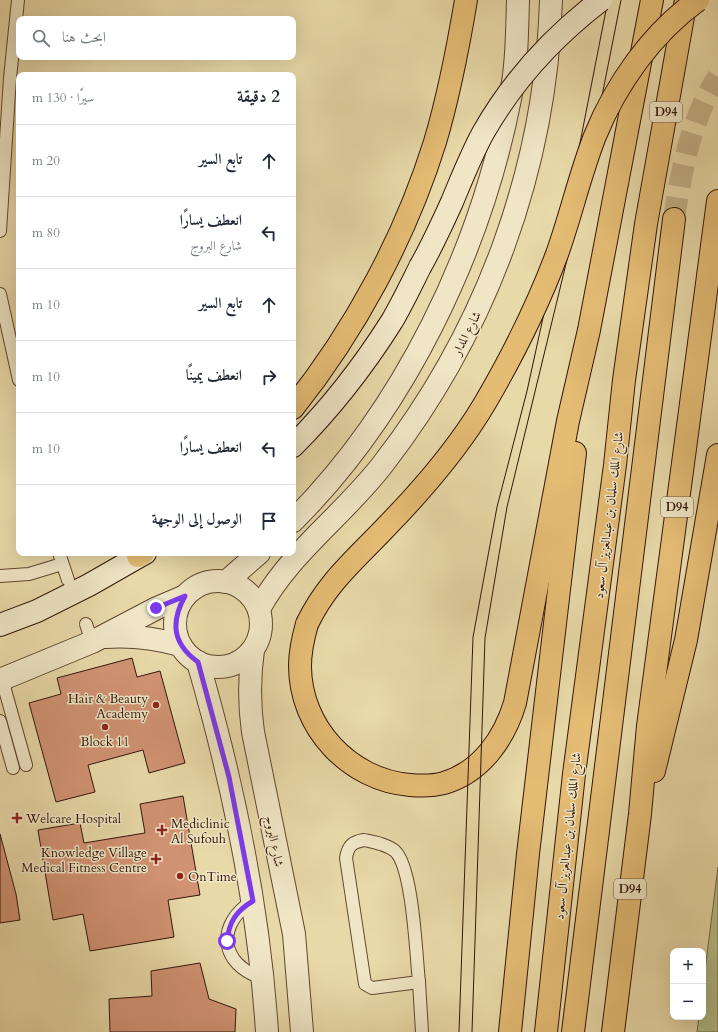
<!DOCTYPE html>
<html lang="ar">
<meta charset="utf-8">
<style>
:root{--surface:#fff;--page:#f2f2f3;--text:#1f2937;--muted:#747a83;--line:#e0e1e3}
body{margin:0;font-family:Cardo,Amiri,serif;background:var(--page);color:var(--text);direction:rtl}
.controls{position:absolute;right:12px;bottom:12px;display:grid;overflow:hidden;border-radius:8px;box-shadow:0 4px 16px #0002}
.controls button{width:36px;height:36px;display:grid;place-items:center;padding:0;border:0;border-bottom:1px solid var(--line);background:var(--surface);color:var(--text);font:20px sans-serif}
.stop{position:absolute;width:12px;height:12px;margin:-9px;border:3px solid #7c3aed;border-radius:50%;background:#fff}
.stop.end{background:#7c3aed;border-color:#fff;box-shadow:0 1px 4px #0008}
.list{margin:0;padding:0;list-style:none}
h2{display:flex;justify-content:space-between;align-items:center;height:52px;margin:0;padding:0 16px;font-size:17px}
h2 small{font-size:13px;font-weight:400;color:var(--muted)}
.list li{display:grid;grid-template-columns:26px 1fr auto;gap:12px;align-items:center;box-sizing:border-box;height:72px;padding:0 16px;border-top:1px solid var(--line)}
.list b{display:block;font-size:15px;white-space:nowrap}
.list p{margin:0;font-size:13px;white-space:nowrap;color:var(--muted)}
.list em{font-size:13px;font-style:normal;color:var(--muted)}
.icon{flex:none;width:22px;height:22px;fill:none;stroke:currentColor;stroke-width:2;stroke-linecap:round;stroke-linejoin:round}
.map{position:relative;flex:none;width:718px;height:1032px;overflow:hidden;direction:ltr}
.search{position:absolute;background:var(--surface);box-shadow:0 4px 16px #0002;left:16px;top:16px;width:280px;height:44px;display:flex;align-items:center;gap:10px;box-sizing:border-box;padding:0 14px;border-radius:8px;color:var(--muted);font-size:15px}
.panel{position:absolute;background:var(--surface);box-shadow:0 4px 16px #0002;left:16px;top:72px;width:280px;height:484px;border-radius:8px;direction:rtl}
.map>svg:first-child{display:block}
.green{fill:#b5bf88;stroke:#746a48}
.building{fill:#d19374;stroke:#321509}
.lines{fill:none;stroke-linecap:round;stroke-linejoin:round}
.primary-tunnel{stroke:#c4b288;stroke-width:22;stroke-dasharray:22 11;stroke-linecap:butt}
.service-casing{stroke:#604631;stroke-width:14}
.minor-casing{stroke:#604631;stroke-width:24}
.tertiary-casing{stroke:#604631;stroke-width:24}
.secondary-casing{stroke:#321509;stroke-width:24}
.primary-casing{stroke:#321509;stroke-width:24}
.service{stroke:#f0e6c6;stroke-width:12}
.minor{stroke:#f0e6c6;stroke-width:22}
.tertiary{stroke:#f0e6c6;stroke-width:22}
.secondary{stroke:#f0e6c6;stroke-width:22}
.primary{stroke:#e4bc74;stroke-width:22}
.tram{stroke:#321509;stroke-width:1}
.secondary-bridge-casing{stroke:#321509;stroke-width:24;stroke-linecap:butt}
.primary-bridge-casing{stroke:#321509;stroke-width:24;stroke-linecap:butt}
.secondary-bridge{stroke:#f0e6c6;stroke-width:22}
.primary-bridge{stroke:#e4bc74;stroke-width:22}
.route{stroke:#7c3aed;stroke-width:5}
.poi-dot{fill:#8f2418;stroke:#f0e6c6;stroke-width:1.5}
.labels{text-anchor:middle;stroke-width:3;stroke-linejoin:round;paint-order:stroke}
.shield{fill:#f0e6c6;stroke:#6b5442;stroke-width:1}
.shield-label{font-size:12px;font-weight:bold;fill:#321509}
.street-label{font-size:13px;fill:#321509;stroke:#f0e6c6}
.poi-label{font-size:13px;fill:#321509;stroke:#f0e6c6;text-anchor:start}
</style>
<div class="map">
<svg width="718" height="1032" viewBox="0 0 718 1032">
<rect width="100%" height="100%" fill="#e8d9a8"/>
<filter id="stains"><feTurbulence type="fractalNoise" baseFrequency=".005" numOctaves="4"/><feColorMatrix values="0 0 0 0 .2 0 0 0 0 .09 0 0 0 0 .02 0 0 0 .5 -.17"/></filter>
<radialGradient id="worn" r=".72"><stop offset=".6" stop-color="#630" stop-opacity="0"/><stop offset="1" stop-color="#630" stop-opacity=".3"/></radialGradient>
<path class="green" d="M718,867V1032H697L699,1017H703V986Z"/>
<g class="building">
<path d="M132,658L137,677L160,671L185,763L149,773L143,750L88,765L95,792L56,802L29,703L61,694L57,678Z"/>
<path d="M183,796L200,895L168,900L174,937L90,951L83,914L53,920L38,830L80,823L84,843L145,833L140,804Z"/>
<path d="M0,834L16,894L20,920L0,923Z"/>
<path d="M200,963L209,999L236,1009L235,1032H110L109,999L152,996L151,971Z"/>
</g>
<g class="lines">
<path class="primary-tunnel" d="M674,219C681,172 691,118 718,77"/>
<g class="service-casing">
<g id="service">
<path d="M0,231L10,78L18,0"/>
<path d="M0,294L19,380"/>
<path d="M59,553L68,580"/>
<path d="M0,576L29,574L62,564"/>
<path d="M86,624L92,642"/>
<path d="M2,679L26,765"/>
<path d="M0,721L13,768"/>
<path d="M364,840C374,842 386,844 395,851C413,868 416,955 419,982L372,988L365,984L346,858C348,846 352,842 364,840Z"/>
<path d="M253,901C215,924 220,965 262,978"/>
<path d="M419,982L422,1032"/>
</g>
</g>
<g class="minor-casing">
<g id="minor">
<path d="M105,637C132,635 155,638 180,645"/>
<path d="M0,680L92,642L157,608L185,596"/>
</g>
</g>
<g class="tertiary-casing">
<g id="tertiary">
<path d="M293,521C404,410 480,252 510,99C517,67 517,33 518,0"/>
<circle cx="218" cy="624" r="43"/>
<path d="M226,582L259,553"/>
<path d="M259,609C290,552 344,515 383,464C486,331 546,169 551,0"/>
<path d="M253,650C249,678 249,704 253,732L294,934L302,1032"/>
<path d="M198,662C233,783 259,906 267,1032"/>
</g>
</g>
<g class="secondary-casing">
<g id="secondary">
<path d="M293,446C331,408 363,367 392,321C402,304 411,285 420,267"/>
<path d="M0,625L37,611L89,585L145,553"/>
</g>
</g>
<g class="primary-casing">
<g id="primary">
<path d="M293,408C355,330 405,238 435,142C449,95 458,48 466,0"/>
<path d="M138,556L143,553"/>
<path d="M307,624C303,638 300,652 300,666C300,727 349,780 410,785C421,786 433,786 444,783C481,772 504,739 515,703L568,421L589,330L652,0"/>
<path d="M654,771L686,640L718,455"/>
<path d="M510,1032L528,854L575,453"/>
<path d="M546,1032L574,774L615,465L624,380L646,224L686,0"/>
<path d="M573,1032L674,219"/>
<path d="M613,1032L640,814L648,726L718,201"/>
</g>
</g>
<use href="#service" class="service"/>
<use href="#minor" class="minor"/>
<use href="#tertiary" class="tertiary"/>
<use href="#secondary" class="secondary"/>
<use href="#primary" class="primary"/>
<g class="tram">
<path d="M459,1032L473,637L497,507L527,391L569,199L608,0"/>
<path d="M472,1032L485,638L507,507L581,202L621,0"/>
</g>
<g class="secondary-bridge-casing">
<path id="secondary-bridge" d="M420,267C432,246 442,224 452,202C462,178 471,155 483,133C513,80 554,36 601,0"/>
</g>
<g class="primary-bridge-casing">
<path id="primary-bridge" d="M307,624C327,582 356,559 387,526C423,489 459,447 485,403C513,355 538,305 557,254C571,215 580,174 595,136C616,84 652,33 698,0"/>
</g>
<use href="#secondary-bridge" class="secondary-bridge"/>
<use href="#primary-bridge" class="primary-bridge"/>
</g>
<g class="lines">
<path class="route" d="M156,608L185,596C170,623 173,644 198,662L229,777L253,901C236,911 229,922 227,941"/>
</g>
<g class="poi-dot">
<circle cx="156" cy="705" r="4"/>
<circle cx="105" cy="727" r="4"/>
<path d="M15 812h4v4h4v4h-4v4h-4v-4h-4v-4h4z"/>
<path d="M160 824h4v4h4v4h-4v4h-4v-4h-4v-4h4z"/>
<path d="M154 853h4v4h4v4h-4v4h-4v-4h-4v-4h4z"/>
<circle cx="180" cy="876" r="4"/>
</g>
<g class="labels">
<g class="shield">
<rect x="650" y="102" width="32" height="20" rx="3"/>
<rect x="661" y="497" width="32" height="20" rx="3"/>
<rect x="614" y="879" width="32" height="20" rx="3"/>
</g>
<g class="shield-label">
<text x="666" y="116">D94</text>
<text x="677" y="511">D94</text>
<text x="630" y="893">D94</text>
</g>
<g class="street-label">
<text transform="translate(466 333) rotate(-63)" y="5">شارع المدار</text>
<text transform="translate(608 515) rotate(-83)" y="5">شارع الملك سلمان بن عبدالعزيز آل سعود</text>
<text transform="translate(567 836) rotate(-84)" y="5">شارع الملك سلمان بن عبدالعزيز آل سعود</text>
<text transform="translate(275 841) rotate(79)" y="5">شارع البروج</text>
</g>
<g class="poi-label">
<text x="148" y="703" text-anchor="end">Hair &amp; Beauty<tspan x="148" dy="15">Academy</tspan></text>
<text x="105" y="746" text-anchor="middle">Block 11</text>
<text x="26" y="823">Welcare Hospital</text>
<text x="171" y="828">Mediclinic<tspan x="171" dy="15">Al Sufouh</tspan></text>
<text x="147" y="857" text-anchor="end">Knowledge Village<tspan x="147" dy="15">Medical Fitness Centre</tspan></text>
<text x="188" y="881">OnTime</text>
</g>
</g>
<rect width="100%" height="100%" filter="url(#stains)"/>
<rect width="100%" height="100%" fill="url(#worn)"/>
</svg>
<div class="controls">
<button>+</button>
<button>−</button>
</div>
<div class="stop" style="left:227px;top:941px"></div>
<div class="stop end" style="left:156px;top:608px"></div>
<div class="search"><svg class="icon" aria-label="search" viewBox="0 0 24 24"><circle cx="10" cy="10" r="6"/><path d="M15 15l6 6"/></svg>ابحث هنا</div>
<section class="panel">
<h2>2 دقيقة<small>سيرًا · 130 m</small></h2>
<ul class="list">
<li><svg class="icon" aria-label="ahead" viewBox="0 0 24 24"><path d="M12 20V5M6 11l6-6 6 6"/></svg><div><b>تابع السير</b></div><em>20 m</em></li>
<li><svg class="icon" aria-label="left" viewBox="0 0 24 24"><path d="M17 20v-9H6M10 6l-5 5 5 5"/></svg><div><b>انعطف يسارًا</b><p>شارع البروج</p></div><em>80 m</em></li>
<li><svg class="icon" aria-label="ahead" viewBox="0 0 24 24"><path d="M12 20V5M6 11l6-6 6 6"/></svg><div><b>تابع السير</b></div><em>10 m</em></li>
<li><svg class="icon" aria-label="right" viewBox="0 0 24 24"><path d="M7 20v-9h11M14 6l5 5-5 5"/></svg><div><b>انعطف يمينًا</b></div><em>10 m</em></li>
<li><svg class="icon" aria-label="left" viewBox="0 0 24 24"><path d="M17 20v-9H6M10 6l-5 5 5 5"/></svg><div><b>انعطف يسارًا</b></div><em>10 m</em></li>
<li><svg class="icon" aria-label="arrive" viewBox="0 0 24 24"><path d="M6 21V4h12l-3 4 3 4H6"/></svg><div><b>الوصول إلى الوجهة</b></div></li>
</ul>
</section>
</div>
